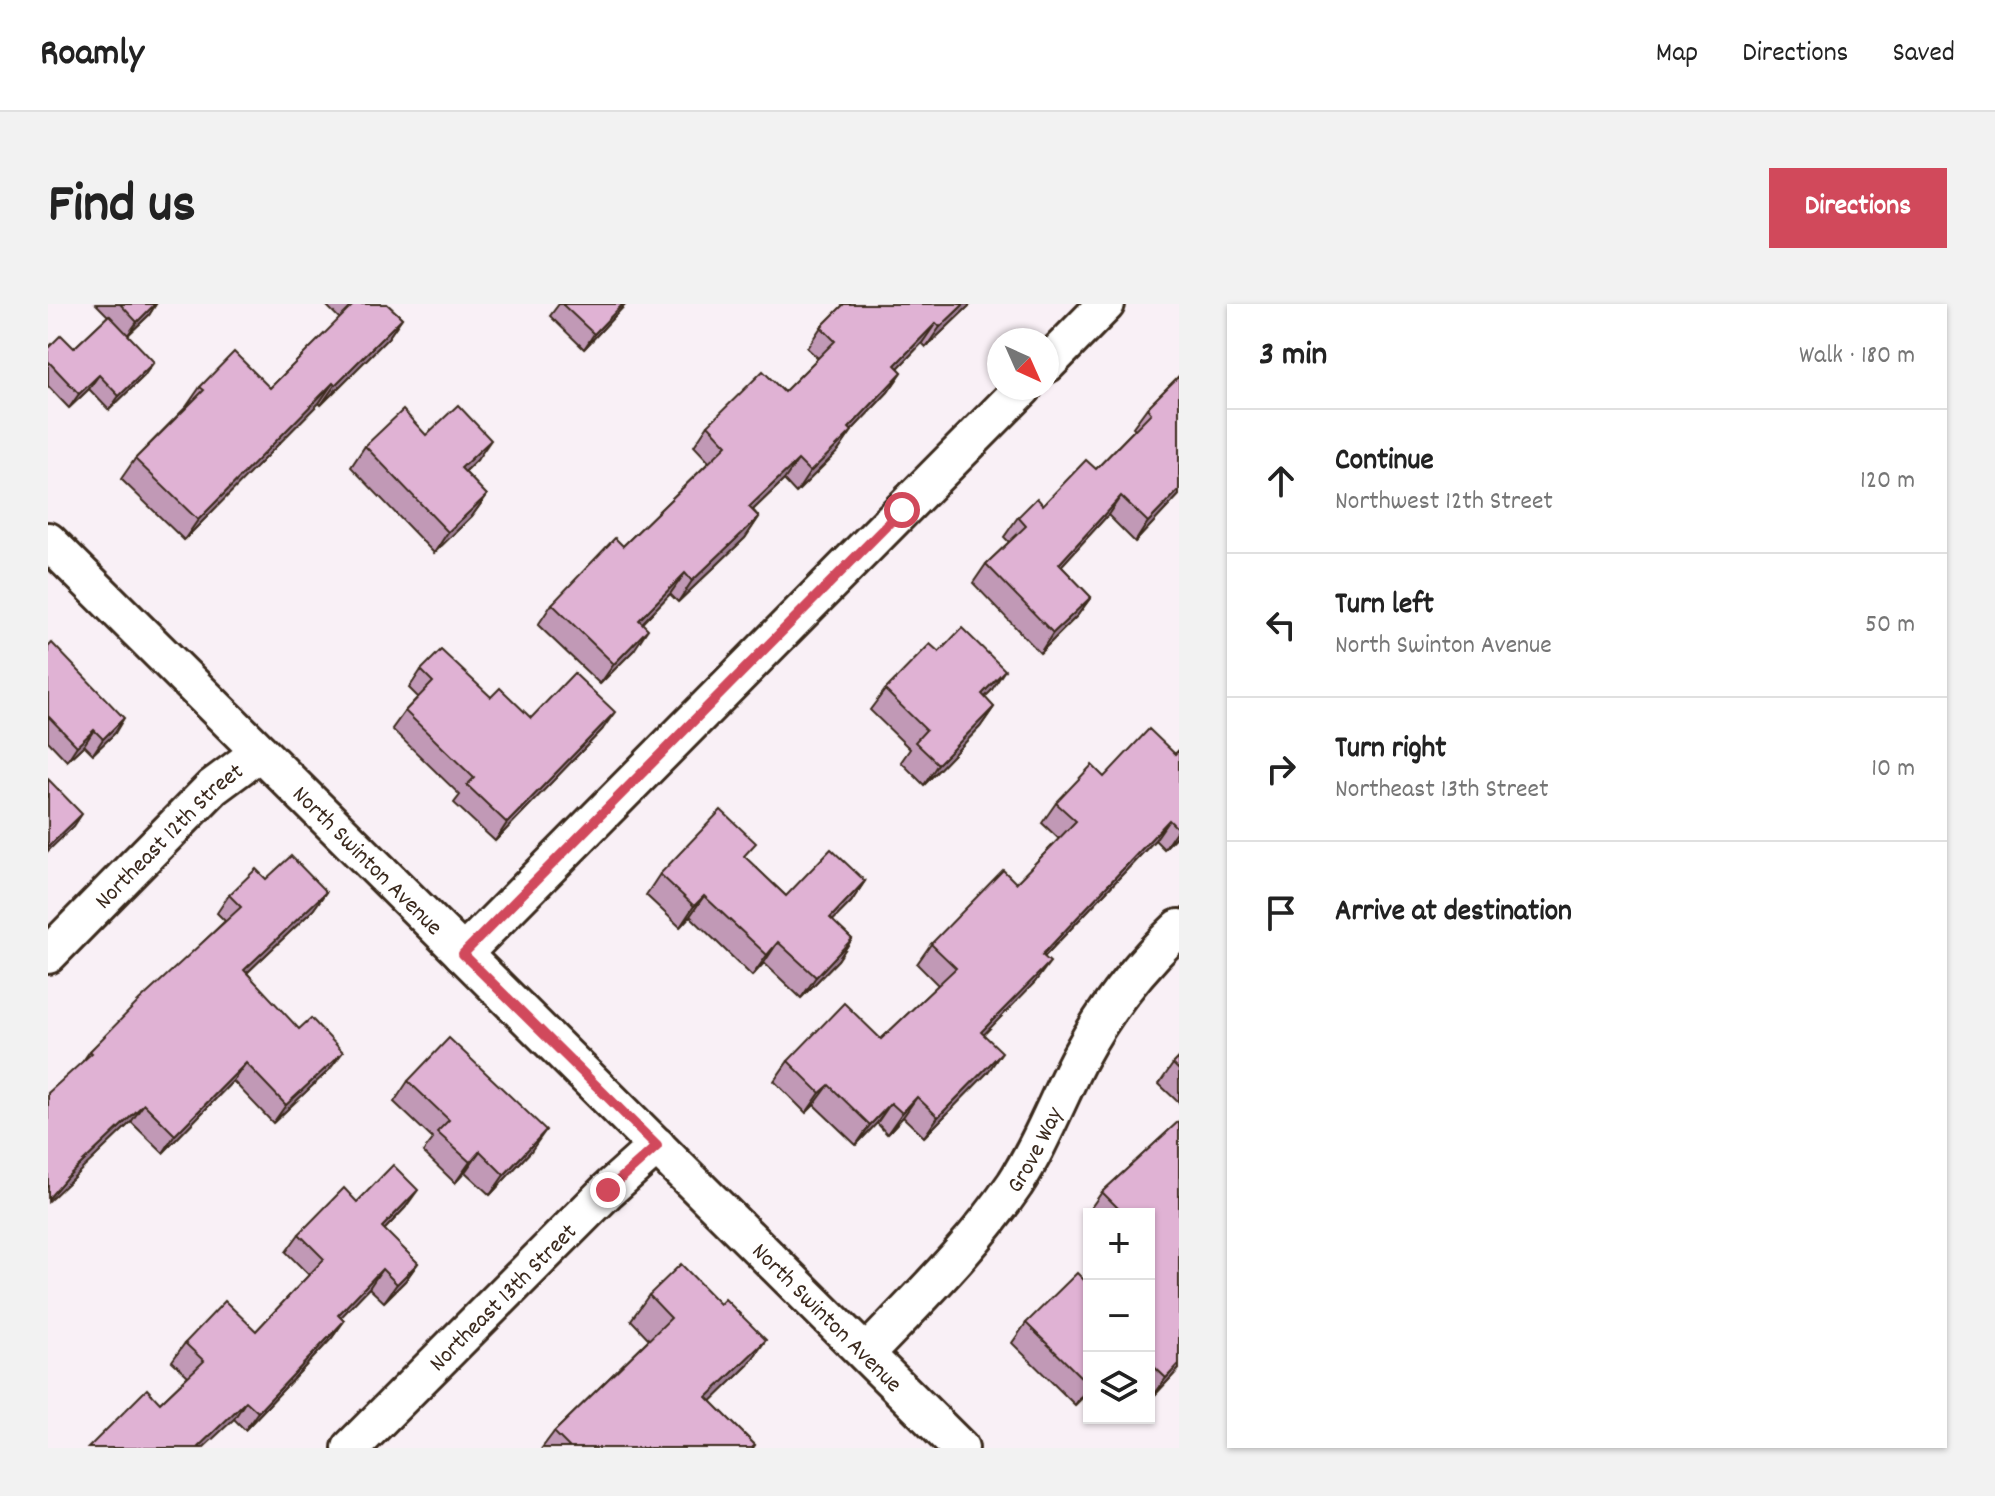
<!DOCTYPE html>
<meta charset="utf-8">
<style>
:root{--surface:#fff;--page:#f2f2f2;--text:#222;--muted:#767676;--line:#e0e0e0;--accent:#d1495b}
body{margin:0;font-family:Dekko,sans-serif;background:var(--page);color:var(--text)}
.controls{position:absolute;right:24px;bottom:24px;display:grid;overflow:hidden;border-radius:0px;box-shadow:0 2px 6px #0004}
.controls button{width:72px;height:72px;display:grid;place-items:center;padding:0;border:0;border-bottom:2px solid var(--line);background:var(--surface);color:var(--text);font:40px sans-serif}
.compass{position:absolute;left:939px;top:24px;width:72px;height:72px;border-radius:50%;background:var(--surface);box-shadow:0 2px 6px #0004;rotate:135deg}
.stop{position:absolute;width:24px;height:24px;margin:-18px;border:6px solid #d1495b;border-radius:50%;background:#fff}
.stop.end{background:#d1495b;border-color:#fff;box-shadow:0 2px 8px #0008}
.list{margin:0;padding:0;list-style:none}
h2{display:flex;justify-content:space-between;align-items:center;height:104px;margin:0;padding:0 32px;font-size:34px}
h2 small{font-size:26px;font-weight:400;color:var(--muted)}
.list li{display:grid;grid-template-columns:52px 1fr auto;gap:24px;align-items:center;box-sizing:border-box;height:144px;padding:0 32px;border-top:2px solid var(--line)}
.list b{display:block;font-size:30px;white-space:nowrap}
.list p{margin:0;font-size:26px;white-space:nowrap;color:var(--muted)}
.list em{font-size:26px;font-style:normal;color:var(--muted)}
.icon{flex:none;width:44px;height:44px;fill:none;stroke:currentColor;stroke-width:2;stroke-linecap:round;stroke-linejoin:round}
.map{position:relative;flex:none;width:1131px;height:1144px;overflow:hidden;border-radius:0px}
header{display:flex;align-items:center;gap:48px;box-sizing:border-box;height:112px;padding:0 40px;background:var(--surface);border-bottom:2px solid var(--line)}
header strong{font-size:38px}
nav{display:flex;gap:44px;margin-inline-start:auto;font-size:28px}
.intro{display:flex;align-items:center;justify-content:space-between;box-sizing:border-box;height:192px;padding:0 48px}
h1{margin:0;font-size:56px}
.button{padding:20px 36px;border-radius:0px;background:var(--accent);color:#fff;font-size:28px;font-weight:700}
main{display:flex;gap:48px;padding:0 48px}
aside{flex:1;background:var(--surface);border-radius:0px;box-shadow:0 2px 6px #0004}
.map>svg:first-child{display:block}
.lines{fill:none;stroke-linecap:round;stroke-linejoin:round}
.street-casing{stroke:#3b2a1e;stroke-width:42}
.street{stroke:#fff;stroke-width:36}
.wall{fill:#c199b6;stroke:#3b2a1e;stroke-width:2}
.shaded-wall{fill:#9d7d94;stroke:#3b2a1e;stroke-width:2}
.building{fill:#e0b2d4;stroke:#3b2a1e;stroke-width:2}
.route{stroke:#d1495b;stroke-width:10}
.labels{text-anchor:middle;stroke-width:8;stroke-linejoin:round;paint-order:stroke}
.street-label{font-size:24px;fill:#3b2a1e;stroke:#fff}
</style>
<header>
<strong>Roamly</strong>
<nav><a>Map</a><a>Directions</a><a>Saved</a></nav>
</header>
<div class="intro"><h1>Find us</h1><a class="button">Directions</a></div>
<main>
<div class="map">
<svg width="1131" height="1144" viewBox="0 0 1131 1144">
<rect width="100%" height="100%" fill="#f9f0f6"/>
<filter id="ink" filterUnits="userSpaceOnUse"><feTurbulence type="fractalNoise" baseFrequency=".0125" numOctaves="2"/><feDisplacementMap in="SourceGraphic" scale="16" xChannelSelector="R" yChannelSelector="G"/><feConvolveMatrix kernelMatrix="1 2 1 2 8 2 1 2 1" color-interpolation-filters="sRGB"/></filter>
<g filter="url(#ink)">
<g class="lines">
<g class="street-casing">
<g id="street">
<path d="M999,60L1058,0"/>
<path id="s1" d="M0,237L912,1144"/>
<path d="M415,650L975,84"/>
<path id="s2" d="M0,651L165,483L212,448"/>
<path id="s3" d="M818,1050C870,995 924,943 967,880C993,840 1009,796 1031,754C1057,705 1091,662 1131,624"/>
<path id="s4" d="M303,1144L560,886L609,842"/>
</g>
</g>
<use href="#street" class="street"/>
</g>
<g class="wall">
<path d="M48,0H108L101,11L80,31L96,72L61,106L41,85L21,104L0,82V44H26L60,12Z"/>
<path d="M277,0H339L354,14L340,34L273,101L271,99L136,236L73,175L87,155L138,103L152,83L222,84L292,15Z"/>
<path d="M511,0H578L536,45L502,12Z"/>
<path d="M796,0H923L878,43L874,39L850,64L854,68L840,88L804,126L790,147L748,189L736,176L705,206L711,213L697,234L630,298L622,290L594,319L586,346L552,380L490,321L504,300L575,242L661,158L646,142L660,121L736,88L770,54L759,44L773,23Z"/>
<path d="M1131,72V191L1087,238L1060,211L1013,262L1043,293L1029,312L992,349L925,279L938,260L961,238L956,233L970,213L995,201L1048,165L1087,125L1085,123L1099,104Z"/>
<path d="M378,131L429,156L417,168L439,191L424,212L386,249L303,163L317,142Z"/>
<path d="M0,343L67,429L45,450L36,441L19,457L0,437Z"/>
<path d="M891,348L943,387L936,393L946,403L932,423L876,481L853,458L862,445L822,406L837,386Z"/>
<path d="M373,366L443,393L483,414L554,426L447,537L406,499L412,491L344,425L357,407L370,393L361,384Z"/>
<path d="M1131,446V529L1116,545L1107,536L996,653L987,678L936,730L940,768L876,833L855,813L839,830L829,819L808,841L766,801L758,809L726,777L740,757L833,735L890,681L869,660L883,640L968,579L1011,535L994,519L1008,499L1056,473L1127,450Z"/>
<path d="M698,554L738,592L817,577L803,598L784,617L804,635L790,656L753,694L716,659L704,672L642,612L632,623L598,591L612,570Z"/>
<path d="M218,575L278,588L265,606L199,669L282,765L225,819L185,777L115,849L83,818L6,892L35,757L42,747L177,617L169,609L181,591Z"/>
<path d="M1131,754V799L1111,780L1125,760Z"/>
<path d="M360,777L483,847L442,891L417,868L407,879L375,848L385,835L346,798Z"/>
<path d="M1131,817V1065L1104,1094L1101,1091V910H1042L1040,908L1054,888Z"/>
<path d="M309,898L357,904L336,926L370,959L357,977L336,998L321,984L292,1013L296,1017L283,1035L197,1126L186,1115L112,1099L140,1072L124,1057L137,1039L208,1027L261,971L238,948L251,930Z"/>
<path d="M1041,981V1087L1027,1101L964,1039L978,1019Z"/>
<path d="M601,991L700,1061L663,1097L707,1141L705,1144H494L506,1128L601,1035L583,1016Z"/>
</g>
<g class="shaded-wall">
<path d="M107,0H108L101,11L79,32L89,18Z"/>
<path d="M575,0H578L536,45L546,30Z"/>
<path d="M916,0H923L878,43L892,23Z"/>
<path d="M354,14L340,34L273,101L287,81Z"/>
<path d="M888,19L874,39L833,82L847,61Z"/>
<path d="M106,58L96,72L61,106L71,92Z"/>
<path d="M854,68L840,88L787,144L801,124Z"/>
<path d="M51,71L41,85L21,104L31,90Z"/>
<path d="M285,79L271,99L136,236L150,216Z"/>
<path d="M804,127L790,147L748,189L762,168Z"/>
<path d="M443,136L429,156L399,185L413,164Z"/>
<path d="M750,156L736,176L687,223L701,203Z"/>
<path d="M1131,186V191L1087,238L1100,218Z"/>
<path d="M439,191L424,212L386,249L400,228Z"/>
<path d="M1073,192L1060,211L997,280L1011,260Z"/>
<path d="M711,213L697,234L630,298L644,277Z"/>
<path d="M637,269L622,290L577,337L591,316Z"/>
<path d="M1043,293L1029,312L992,349L1005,329Z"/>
<path d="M600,325L586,346L552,380L566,360Z"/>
<path d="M957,366L943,387L919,411L934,390Z"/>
<path d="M946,403L932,423L876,481L890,460Z"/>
<path d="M567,408L554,426L447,537L459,519Z"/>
<path d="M76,414L67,429L45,450L55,435Z"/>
<path d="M46,426L36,441L19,457L29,442Z"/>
<path d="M34,510L26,522L0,547V543Z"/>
<path d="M1121,516L1107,536L979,671L994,651Z"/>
<path d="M1131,523V529L1116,545Z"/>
<path d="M817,577L803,598L767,635L782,614Z"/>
<path d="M278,588L265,606L183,684L196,666Z"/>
<path d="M656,592L642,612L632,623L646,602Z"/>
<path d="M804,635L790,656L753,694L768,673Z"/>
<path d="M730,638L716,659L704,672L719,651Z"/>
<path d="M1002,658L987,678L919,748L933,728Z"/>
<path d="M295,748L282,765L225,819L238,801Z"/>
<path d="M954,748L940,768L876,833L890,813Z"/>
<path d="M198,759L185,777L115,849L127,831Z"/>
<path d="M781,781L766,801L758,809L772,789Z"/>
<path d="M869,793L855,813L839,830L854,809Z"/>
<path d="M843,799L829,819L808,841L822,821Z"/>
<path d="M96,800L83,818L0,898V895L18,874Z"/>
<path d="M498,826L483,847L442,891L456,871Z"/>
<path d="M432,847L417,868L407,879L422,858Z"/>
<path d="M370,886L357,904L321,942L334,923Z"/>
<path d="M370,959L357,977L336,998L349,980Z"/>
<path d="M334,965L321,984L277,1030L290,1011Z"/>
<path d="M296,1017L283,1035L197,1126L210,1108Z"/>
<path d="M718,1036L700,1061L642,1118L659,1093Z"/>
<path d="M1131,1060V1065L1104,1094L1118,1074Z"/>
<path d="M1041,1081V1087L1027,1101Z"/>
<path d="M198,1097L186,1115L155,1144H149Z"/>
</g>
<g class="building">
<path d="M72,0H107L89,18Z"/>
<path d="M306,0H339L354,14L287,81L285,79L150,216L87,155L156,86L152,83L186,48L222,84Z"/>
<path d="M514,0H575L546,30Z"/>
<path d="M796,0H916L892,23L888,19L847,61L854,68L801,124L804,127L762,168L750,156L701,203L711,213L644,277L637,269L591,316L600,325L566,360L504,300L567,234L575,242L679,141L660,121L715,67L736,88L787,37L773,23Z"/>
<path d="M61,11L106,58L71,92L51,71L31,90L0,57V44L13,31L26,44Z"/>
<path d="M1131,72V186L1100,218L1073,192L1011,260L1043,293L1005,329L938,260L978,222L970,213L989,194L995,201L1038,156L1048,165L1103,109L1099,104Z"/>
<path d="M410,101L443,136L413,164L439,191L400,228L317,142L355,106L378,131Z"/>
<path d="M914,324L957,366L934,390L946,403L890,460L867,438L878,426L837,386L882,340L891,348Z"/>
<path d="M4,339L76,414L55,435L46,426L29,442L0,412V343Z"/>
<path d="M393,346L443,393L452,384L483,414L526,369L567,408L459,519L419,481L426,474L357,407L385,378L373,366Z"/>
<path d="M1101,425L1127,450L1131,446V523L1130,525L1121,516L994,651L1002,658L933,728L954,748L890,813L869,793L854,809L843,799L822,821L781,781L772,789L740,757L796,699L833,735L908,664L883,640L955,566L968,579L1028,517L1008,499L1044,461L1056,473Z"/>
<path d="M0,475L34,510L0,543Z"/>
<path d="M673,506L708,539L696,552L738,592L783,545L817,577L782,614L804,635L768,673L730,638L719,651L656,592L646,602L612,570Z"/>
<path d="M243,552L278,588L196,666L251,725L263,714L295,748L238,801L198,759L127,831L96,800L18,874L0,895V789L44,749L42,747L91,697L193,603L181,591L208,565L218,575Z"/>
<path d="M401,734L498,826L456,871L432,847L422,858L389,828L401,816L360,777Z"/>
<path d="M1131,754V766L1125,760Z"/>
<path d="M1131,817V1060L1118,1074L1101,1058V910H1076L1054,888Z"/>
<path d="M345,861L370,886L334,923L370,959L349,980L334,965L290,1011L296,1017L210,1108L198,1097L149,1144H40L99,1085L112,1099L156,1057L137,1039L177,997L208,1027L276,955L251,930L296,884L309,898Z"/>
<path d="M633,960L672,1000L677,995L718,1036L659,1093L707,1141L704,1144H522L506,1128L623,1014L601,991Z"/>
<path d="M1029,969L1041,981V1081L978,1019Z"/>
</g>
</g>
<g class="lines" filter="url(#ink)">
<path class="route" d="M560,886L609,842L415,650L854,206"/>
</g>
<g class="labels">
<g class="street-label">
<text dy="8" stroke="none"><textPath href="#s2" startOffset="170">Northeast 12th Street</textPath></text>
<text dy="8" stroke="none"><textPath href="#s1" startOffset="452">North Swinton Avenue</textPath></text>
<text dy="8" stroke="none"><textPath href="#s3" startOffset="266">Grove Way</textPath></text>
<text dy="8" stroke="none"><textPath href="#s4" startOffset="214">Northeast 13th Street</textPath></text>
<text dy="8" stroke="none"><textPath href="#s1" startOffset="1100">North Swinton Avenue</textPath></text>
</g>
</g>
</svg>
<div class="controls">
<button>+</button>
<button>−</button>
<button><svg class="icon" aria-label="layers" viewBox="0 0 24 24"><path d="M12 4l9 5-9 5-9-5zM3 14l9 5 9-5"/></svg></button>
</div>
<svg class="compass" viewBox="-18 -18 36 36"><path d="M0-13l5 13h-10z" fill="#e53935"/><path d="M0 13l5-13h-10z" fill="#767676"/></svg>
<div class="stop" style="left:854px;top:206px"></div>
<div class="stop end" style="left:560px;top:886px"></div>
</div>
<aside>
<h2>3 min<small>Walk · 180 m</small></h2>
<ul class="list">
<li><svg class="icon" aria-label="ahead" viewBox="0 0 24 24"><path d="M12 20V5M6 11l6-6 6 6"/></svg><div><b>Continue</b><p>Northwest 12th Street</p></div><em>120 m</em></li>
<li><svg class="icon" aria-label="left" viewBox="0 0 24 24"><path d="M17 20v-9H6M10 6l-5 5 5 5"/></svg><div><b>Turn left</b><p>North Swinton Avenue</p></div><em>50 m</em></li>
<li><svg class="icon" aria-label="right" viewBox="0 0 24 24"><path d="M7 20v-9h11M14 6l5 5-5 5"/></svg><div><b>Turn right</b><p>Northeast 13th Street</p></div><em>10 m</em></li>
<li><svg class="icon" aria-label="arrive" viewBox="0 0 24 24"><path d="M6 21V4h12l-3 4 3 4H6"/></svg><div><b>Arrive at destination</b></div></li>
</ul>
</aside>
</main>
